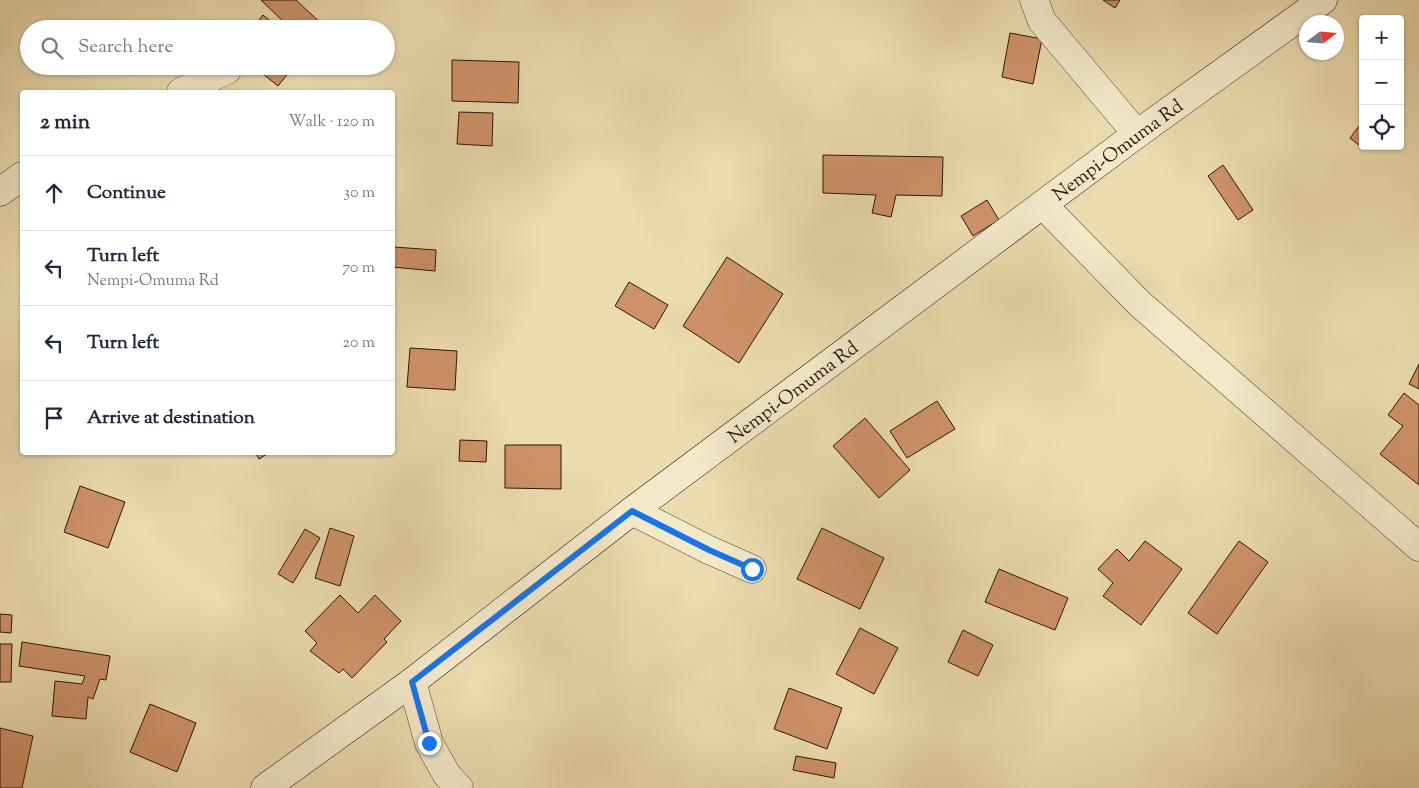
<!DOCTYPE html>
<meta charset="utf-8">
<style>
:root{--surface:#fff;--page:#f6f6f7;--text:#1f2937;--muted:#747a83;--line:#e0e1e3}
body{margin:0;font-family:"Sorts Mill Goudy",serif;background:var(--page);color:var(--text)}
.controls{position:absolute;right:15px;top:15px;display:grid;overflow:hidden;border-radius:5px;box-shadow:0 1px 4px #0004}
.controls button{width:45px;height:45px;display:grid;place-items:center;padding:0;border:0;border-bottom:1px solid var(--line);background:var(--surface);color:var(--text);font:25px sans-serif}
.compass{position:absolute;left:1299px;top:15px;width:45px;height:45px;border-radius:50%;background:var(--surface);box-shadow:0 1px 4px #0004;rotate:74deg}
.stop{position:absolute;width:15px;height:15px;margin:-11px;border:4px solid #1a73e8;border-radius:50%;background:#fff}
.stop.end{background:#1a73e8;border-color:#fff;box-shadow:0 1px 5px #0008}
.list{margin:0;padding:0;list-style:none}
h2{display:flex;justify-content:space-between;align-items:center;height:65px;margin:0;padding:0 20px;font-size:21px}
h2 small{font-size:16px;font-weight:400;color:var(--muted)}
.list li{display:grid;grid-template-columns:32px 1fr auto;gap:15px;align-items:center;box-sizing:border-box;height:75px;padding:0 20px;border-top:1px solid var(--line)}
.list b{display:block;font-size:19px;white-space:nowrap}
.list p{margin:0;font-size:16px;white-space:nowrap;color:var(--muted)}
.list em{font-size:16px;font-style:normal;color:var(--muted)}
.icon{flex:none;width:28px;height:28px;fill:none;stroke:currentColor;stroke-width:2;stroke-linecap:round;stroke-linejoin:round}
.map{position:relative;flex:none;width:1419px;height:788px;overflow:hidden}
.search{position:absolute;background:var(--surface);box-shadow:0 1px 4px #0004;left:20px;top:20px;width:375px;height:55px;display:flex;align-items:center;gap:12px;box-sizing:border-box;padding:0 18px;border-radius:28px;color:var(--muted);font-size:19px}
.panel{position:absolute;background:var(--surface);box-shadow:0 1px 4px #0004;left:20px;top:90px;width:375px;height:365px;border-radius:5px}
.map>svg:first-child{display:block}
.building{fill:#ce9268;stroke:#281608}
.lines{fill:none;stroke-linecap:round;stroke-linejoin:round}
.street-casing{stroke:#594732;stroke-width:29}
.secondary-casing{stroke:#281608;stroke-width:29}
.street{stroke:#f2e8ca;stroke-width:28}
.secondary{stroke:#f2e8ca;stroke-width:28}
.route{stroke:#1a73e8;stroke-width:6}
.labels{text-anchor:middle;stroke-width:5;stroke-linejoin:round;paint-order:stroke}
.street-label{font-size:19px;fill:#281608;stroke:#f2e8ca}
</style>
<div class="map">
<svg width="1419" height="788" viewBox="0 0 1419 788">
<rect width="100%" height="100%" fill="#ebdbae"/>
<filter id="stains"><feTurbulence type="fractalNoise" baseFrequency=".004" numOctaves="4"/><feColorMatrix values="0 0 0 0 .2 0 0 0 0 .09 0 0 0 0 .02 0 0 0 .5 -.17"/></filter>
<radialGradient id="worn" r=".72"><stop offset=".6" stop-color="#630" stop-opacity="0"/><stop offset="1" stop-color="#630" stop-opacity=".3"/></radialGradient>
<g class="building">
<path d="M261,0H296L326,28L291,29Z"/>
<path d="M1103,0H1120L1115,8Z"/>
<path d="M263,15L280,29H252Z"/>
<path d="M1010,33L1042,39L1033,84L1002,77Z"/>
<path d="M452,60L519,62L518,103L452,101Z"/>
<path d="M261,66H294L278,86L258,70Z"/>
<path d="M459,112L493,113L492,146L457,144Z"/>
<path d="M1363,121V146H1367L1365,150L1350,138Z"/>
<path d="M823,155L943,157L942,196L896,195L891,217L872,213L876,195L823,193Z"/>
<path d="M1223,165L1253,210L1238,220L1208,176Z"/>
<path d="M987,200L999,220L973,236L961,216Z"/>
<path d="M394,247L436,250L435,271L392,267Z"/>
<path d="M727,257L783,294L739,363L683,326Z"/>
<path d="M629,282L668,305L654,329L615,306Z"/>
<path d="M410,348L457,351L455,390L407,387Z"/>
<path d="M1419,364V389L1409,384Z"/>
<path d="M1404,393L1419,405V485L1380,454L1403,426L1388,415Z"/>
<path d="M937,401L955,429L907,458L890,431Z"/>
<path d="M865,418L910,470L879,498L833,446Z"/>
<path d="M460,440L487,441L486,462L459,461Z"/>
<path d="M505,445H561V489L505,488Z"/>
<path d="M255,452H270L259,459Z"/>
<path d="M80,486L125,502L108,548L64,532Z"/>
<path d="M330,528L354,536L340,586L315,578Z"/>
<path d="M822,528L884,558L860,609L797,579Z"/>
<path d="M305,529L320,538L293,583L278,574Z"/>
<path d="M1145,541L1182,569L1141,625L1103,596L1113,583L1098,569L1117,549L1129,561Z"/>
<path d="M1239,541L1268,562L1217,634L1188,613Z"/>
<path d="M999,569L1068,598L1055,630L985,602Z"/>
<path d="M340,595L358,613L375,595L401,621L384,639L387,642L352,678L343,669L339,673L310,651L317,643L305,631Z"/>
<path d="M0,614L12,615L11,633L0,632Z"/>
<path d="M860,628L898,648L874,694L836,674Z"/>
<path d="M963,630L993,645L978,676L948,662Z"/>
<path d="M22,642L110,656L106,680L100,679L93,699L88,697L86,719L52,716L55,681L82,684L85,676L19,666Z"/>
<path d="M0,644H12L11,682H0Z"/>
<path d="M789,688L842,708L827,749L774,729Z"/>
<path d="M150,704L196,723L177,772L130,752Z"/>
<path d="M0,728L33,736L22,788H0Z"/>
<path d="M796,756L836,763L834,778L793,770Z"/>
</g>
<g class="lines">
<g class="street-casing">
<g id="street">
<path d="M1034,0L1042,21L1137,134"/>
<path d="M181,92L227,70"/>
<path d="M0,192L22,176"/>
<path d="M1043,205L1140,304L1419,547"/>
<path d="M632,511L709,550L752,569"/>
<path d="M412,682L429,743L447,775L459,788"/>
</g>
</g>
<g class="secondary-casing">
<g id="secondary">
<path id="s1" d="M265,788L412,682L632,511L1137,134L1323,0"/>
</g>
</g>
<use href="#street" class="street"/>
<use href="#secondary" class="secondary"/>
</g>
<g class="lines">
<path class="route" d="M429,743L412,682L632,511L709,550L752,569"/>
</g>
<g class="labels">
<g class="street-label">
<text dy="7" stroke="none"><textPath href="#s1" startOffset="1065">Nempi-Omuma Rd</textPath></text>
<text dy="7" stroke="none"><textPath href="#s1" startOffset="660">Nempi-Omuma Rd</textPath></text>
</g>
</g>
<rect width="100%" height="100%" filter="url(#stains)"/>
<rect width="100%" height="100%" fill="url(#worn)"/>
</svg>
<div class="controls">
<button>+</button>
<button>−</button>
<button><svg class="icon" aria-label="locate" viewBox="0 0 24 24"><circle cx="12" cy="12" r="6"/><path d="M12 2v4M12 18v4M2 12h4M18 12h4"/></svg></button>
</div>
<svg class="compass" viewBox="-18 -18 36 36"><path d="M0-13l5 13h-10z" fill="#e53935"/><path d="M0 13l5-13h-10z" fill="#747a83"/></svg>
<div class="stop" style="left:752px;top:569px"></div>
<div class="stop end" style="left:429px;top:743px"></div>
<div class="search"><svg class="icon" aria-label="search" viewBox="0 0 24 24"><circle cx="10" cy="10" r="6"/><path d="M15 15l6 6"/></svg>Search here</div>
<section class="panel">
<h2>2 min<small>Walk · 120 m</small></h2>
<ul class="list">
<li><svg class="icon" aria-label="ahead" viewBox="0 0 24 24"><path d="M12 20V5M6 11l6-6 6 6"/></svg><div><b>Continue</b></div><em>30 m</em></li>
<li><svg class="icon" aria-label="left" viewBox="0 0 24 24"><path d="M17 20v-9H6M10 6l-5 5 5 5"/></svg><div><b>Turn left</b><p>Nempi-Omuma Rd</p></div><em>70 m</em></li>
<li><svg class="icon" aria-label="left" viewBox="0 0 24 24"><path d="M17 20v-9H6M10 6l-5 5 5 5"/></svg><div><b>Turn left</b></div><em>20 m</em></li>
<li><svg class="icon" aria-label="arrive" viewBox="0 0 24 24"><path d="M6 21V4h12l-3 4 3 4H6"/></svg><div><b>Arrive at destination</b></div></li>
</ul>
</section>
</div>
